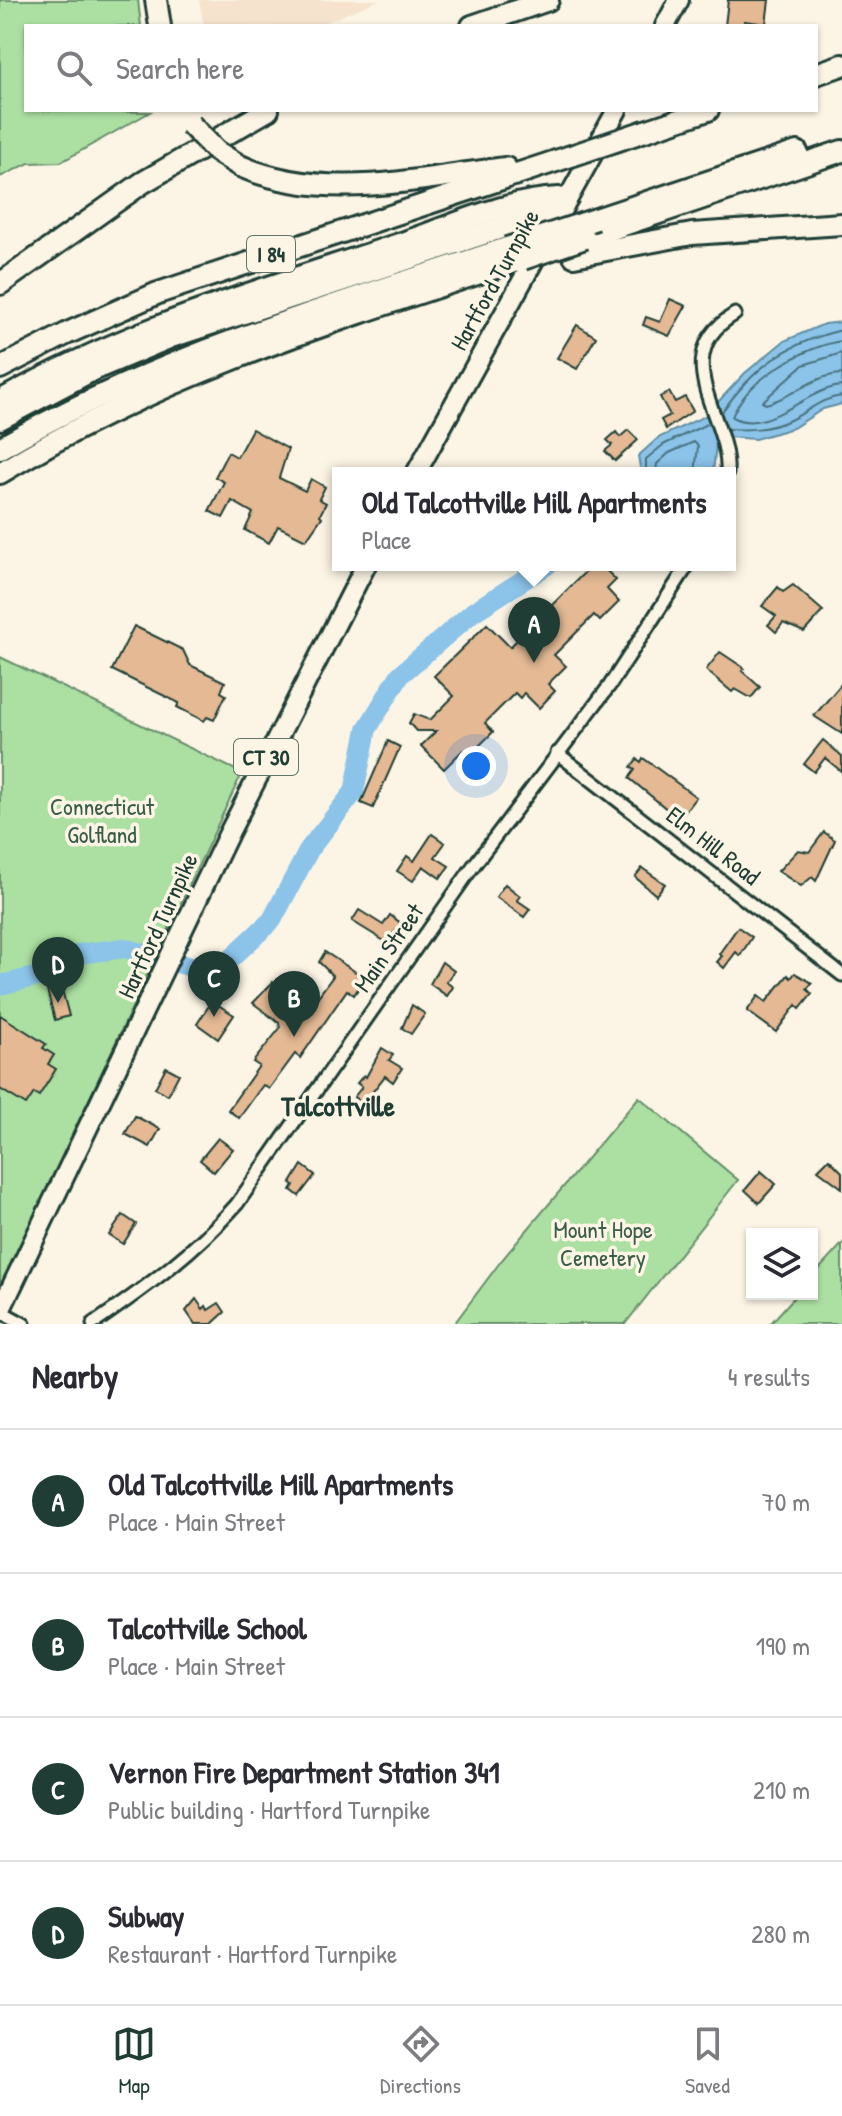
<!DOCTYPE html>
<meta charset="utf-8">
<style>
:root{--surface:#fff;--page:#f2f2f3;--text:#2b2b33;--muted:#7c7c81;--line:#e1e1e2;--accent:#1f3d34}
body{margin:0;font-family:"Patrick Hand",sans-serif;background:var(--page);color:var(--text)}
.controls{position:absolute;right:24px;bottom:24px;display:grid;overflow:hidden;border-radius:0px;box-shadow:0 2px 6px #0004}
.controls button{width:72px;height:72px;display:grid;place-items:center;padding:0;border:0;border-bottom:2px solid var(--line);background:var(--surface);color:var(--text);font:40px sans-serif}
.you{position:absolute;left:476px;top:766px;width:28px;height:28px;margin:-20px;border:6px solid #fff;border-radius:50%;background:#1a73e8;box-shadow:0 0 0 12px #1a73e833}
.badge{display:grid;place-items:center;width:52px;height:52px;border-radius:50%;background:var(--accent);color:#fff;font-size:26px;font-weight:700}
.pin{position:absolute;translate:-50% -66px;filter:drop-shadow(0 2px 4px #0008)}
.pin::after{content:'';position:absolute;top:42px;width:28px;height:24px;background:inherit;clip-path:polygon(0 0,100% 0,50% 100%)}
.popup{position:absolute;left:332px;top:467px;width:404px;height:104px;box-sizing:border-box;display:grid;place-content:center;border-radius:0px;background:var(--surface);filter:drop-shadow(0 2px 6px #0005);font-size:26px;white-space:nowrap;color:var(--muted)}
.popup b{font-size:30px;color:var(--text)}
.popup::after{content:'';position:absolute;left:50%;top:100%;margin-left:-16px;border:16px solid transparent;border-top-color:var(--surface)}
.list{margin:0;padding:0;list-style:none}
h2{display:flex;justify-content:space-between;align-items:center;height:104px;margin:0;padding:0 32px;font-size:34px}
h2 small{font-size:26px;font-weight:400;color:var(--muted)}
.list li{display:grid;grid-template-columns:52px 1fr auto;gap:24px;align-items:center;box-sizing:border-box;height:144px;padding:0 32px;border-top:2px solid var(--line)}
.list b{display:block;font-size:30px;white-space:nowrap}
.list p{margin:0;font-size:26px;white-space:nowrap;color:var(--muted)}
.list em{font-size:26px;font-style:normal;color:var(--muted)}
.icon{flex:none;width:44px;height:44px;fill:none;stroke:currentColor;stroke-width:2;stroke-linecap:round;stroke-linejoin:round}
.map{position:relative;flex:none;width:842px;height:1324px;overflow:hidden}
.search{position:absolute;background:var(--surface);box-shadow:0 2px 6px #0004;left:24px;right:24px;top:24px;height:88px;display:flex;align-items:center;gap:20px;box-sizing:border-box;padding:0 28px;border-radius:0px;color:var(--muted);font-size:30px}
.sheet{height:680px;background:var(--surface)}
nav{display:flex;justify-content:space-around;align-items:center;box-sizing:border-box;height:112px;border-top:2px solid var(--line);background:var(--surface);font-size:22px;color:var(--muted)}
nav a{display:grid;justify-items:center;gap:4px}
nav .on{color:var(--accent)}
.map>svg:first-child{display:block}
.built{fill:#f5e3cd}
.green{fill:#ace0a2;stroke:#668e6b;stroke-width:2}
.water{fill:#8bc3e9;stroke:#608da1;stroke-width:2}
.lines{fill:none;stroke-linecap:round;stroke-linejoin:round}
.shore{stroke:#4a737c;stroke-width:2}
.river{stroke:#8bc3e9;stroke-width:20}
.building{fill:#e4b994;stroke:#1f3d34;stroke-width:2}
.minor-casing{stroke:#1f3d34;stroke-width:17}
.primary-casing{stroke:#1f3d34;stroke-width:24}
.motorway-casing{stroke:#1f3d34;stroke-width:26}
.minor{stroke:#fcf5e5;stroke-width:11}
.primary{stroke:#fcf5e5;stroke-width:18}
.motorway{stroke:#fcf5e5;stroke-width:20}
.motorway-bridge-casing{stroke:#1f3d34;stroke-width:26;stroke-linecap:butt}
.motorway-bridge{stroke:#fcf5e5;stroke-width:20}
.labels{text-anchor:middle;stroke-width:7;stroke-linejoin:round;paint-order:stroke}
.shield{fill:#fcf5e5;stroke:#617469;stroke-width:2}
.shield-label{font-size:22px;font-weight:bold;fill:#1f3d34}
.street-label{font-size:24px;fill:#1f3d34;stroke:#fcf5e5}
.park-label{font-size:24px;fill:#3b5e4a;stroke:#fcf5e5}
.quarter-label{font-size:28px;font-weight:bold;fill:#1f3d34;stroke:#fcf5e5}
</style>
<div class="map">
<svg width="842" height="1324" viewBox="0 0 842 1324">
<rect width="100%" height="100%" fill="#fcf5e5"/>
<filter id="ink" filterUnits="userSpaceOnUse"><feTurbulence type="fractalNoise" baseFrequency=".0125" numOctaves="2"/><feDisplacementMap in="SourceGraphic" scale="16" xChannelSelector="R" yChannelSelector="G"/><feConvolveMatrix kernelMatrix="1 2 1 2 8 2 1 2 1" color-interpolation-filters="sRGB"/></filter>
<g filter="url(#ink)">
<path class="built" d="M199,0H379L317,26H204Z"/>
<g class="green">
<path d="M0,0H138L141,26H26V110L150,112L61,162L29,163L0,177Z"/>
<path d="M0,657L242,773L0,1289Z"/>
<path d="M639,1097L738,1180L625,1324H454L501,1261Z"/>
<path d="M842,1244V1324H770L797,1294H812V1277Z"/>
</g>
<path class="water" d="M842,322V404L823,409L793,428L755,439L728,437L716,444L713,473H641L638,456L658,438L705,416L745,373L784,341L824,324Z"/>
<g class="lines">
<g class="shore">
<path d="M842,341C805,346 746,380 732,417C768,436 807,388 842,386"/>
<path d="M842,353L803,365L762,402L766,404C793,397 813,375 842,374"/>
<path d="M721,413C755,366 787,343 842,330"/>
<path d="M727,429C749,430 769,430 790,420C808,412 821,398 842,396"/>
<path d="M646,473V459L663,445L709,423"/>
<path d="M656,473L657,464L669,453L694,442L698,446L695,473"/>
</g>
<path class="river" d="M0,985L40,976L79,954L125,948L191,967L227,962L272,920L310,848L354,792L367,729L400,675L473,612L547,565"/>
</g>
<g class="building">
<path d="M728,0H769L766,24L744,21V26H725Z"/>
<path d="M670,299L686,306L669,336L643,325L646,317L660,322Z"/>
<path d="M577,325L596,337L577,369L557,358Z"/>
<path d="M669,392L675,402L685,397L693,411L666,429L661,420L670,415L660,397Z"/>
<path d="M252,429L288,449L279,478L305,491L311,479L325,487L319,499L326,503L320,515L322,517L306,540L278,526L269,543L245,530L253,513L232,501L223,518L209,511L224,482L215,477L228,452L237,457Z"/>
<path d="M628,430L638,440L615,461L605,451L612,445L607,440L616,432L620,437Z"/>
<path d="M592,565H601L616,580L607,589L619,602L600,621L594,615L554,655L566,666L548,684L555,691L539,708L524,693L520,698L515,693L485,723L493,732L469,756L463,750L444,769L421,746L436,731H416L409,723L414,714L430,720L454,696L434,676L487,624L510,647Z"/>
<path d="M793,585L823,611L804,632L783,623L776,632L768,625L776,616L762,606L778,587L783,592Z"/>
<path d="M134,626L183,650L190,665L225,682L221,692L226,695L214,720L207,717L204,721L177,707L179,703L112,670Z"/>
<path d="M720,652L744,668L742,671L760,687L751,698L735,689L732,692L706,670Z"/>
<path d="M842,683V734L814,716Z"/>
<path d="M823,740L842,756V772L825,758L814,772L804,764Z"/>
<path d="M388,741L400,747L373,808L361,803Z"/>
<path d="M643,758L696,797L679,819L629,778L635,770L631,767L637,759L641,762Z"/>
<path d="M824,832L835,840L816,881L812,877L801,886L778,871L798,850L809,852Z"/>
<path d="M432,834L445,843L435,857L449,866L440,878L423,866L413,881L397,871L407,856L414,861Z"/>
<path d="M642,868L665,884L656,895L635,877Z"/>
<path d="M505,884L520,896L517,900L530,909L524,917L496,897Z"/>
<path d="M359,910L383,925L390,915L402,924L386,942L352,921Z"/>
<path d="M738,927L752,937L740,956L736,952L724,968L717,962L722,956L719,954Z"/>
<path d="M325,952L365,978L354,995L347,990L300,1058L295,1054L269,1089L263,1085L239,1118L228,1110L259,1066L253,1062L280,1028L279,1023L253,1003L273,982L306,1013L333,976L319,962Z"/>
<path d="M442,962L454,971L446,982L453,987L447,996L430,984Z"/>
<path d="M795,973L812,983L807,989L812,994L800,1009L796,1005L776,1032L747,1011L758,996L766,1002L788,975L791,978Z"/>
<path d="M61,986L69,1016L55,1020L47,990Z"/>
<path d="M212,1001L234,1015L218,1039L197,1024Z"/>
<path d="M412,1005L425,1014L411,1034L402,1028Z"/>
<path d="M0,1015L46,1044L43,1048L54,1055L48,1064L56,1069L39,1096L34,1093L26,1105L0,1089Z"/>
<path d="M382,1048L393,1055L389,1060L402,1068L393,1082L385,1076L363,1104L354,1097L362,1087L357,1083L364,1075L366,1077Z"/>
<path d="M166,1067L179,1074L168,1095L155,1088Z"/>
<path d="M135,1116L160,1129L150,1147L125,1134Z"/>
<path d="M218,1138L233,1149L214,1172L200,1160Z"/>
<path d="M829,1159L842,1172V1188L818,1170Z"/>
<path d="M302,1165L315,1175L299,1196L291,1190L294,1185L291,1183Z"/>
<path d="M761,1171L776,1184L759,1203L745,1190Z"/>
<path d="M123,1215L136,1224L123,1244L109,1235Z"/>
<path d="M196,1299L203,1309L206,1306L208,1310L219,1303L225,1312L212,1324H195L186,1311Z"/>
</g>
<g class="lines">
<g class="minor-casing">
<g id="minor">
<path d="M727,473C731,420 664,356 735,314"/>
<path d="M557,753L842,975"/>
<path d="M0,1311L24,1324"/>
<path d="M93,1324C145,1288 195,1252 237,1204L474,865L610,685L688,565"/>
</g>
</g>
<g class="primary-casing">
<g id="primary">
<path d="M665,26L679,0"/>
<path d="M416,473L617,110"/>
<path d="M0,1311L230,831L366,565"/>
</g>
</g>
<g class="motorway-casing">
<g id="motorway">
<path d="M156,0L160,26"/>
<path d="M472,26L548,0"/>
<path d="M816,74L842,65"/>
<path d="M645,131L708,110"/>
<path d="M240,166C326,203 417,178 506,168"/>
<path d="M596,219L797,152"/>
<path d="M585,238L842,151"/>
<path d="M574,256L692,234L842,224"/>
<path d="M0,284L142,183L268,110"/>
<path d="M0,368L68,333L158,293L556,161"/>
<path d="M0,401C131,327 255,292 396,245C448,228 504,200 559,198"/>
<path d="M0,419L95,369L171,337L532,218L567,198"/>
<path d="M0,448C159,355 334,306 507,248"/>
<path d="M0,473C162,373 343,318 523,259"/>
</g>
</g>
<use href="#minor" class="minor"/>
<use href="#primary" class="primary"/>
<use href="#motorway" class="motorway"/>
<g class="motorway-bridge-casing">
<g id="motorway-bridge">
<path d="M190,124L216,151L240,166"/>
<path d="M556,161L645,131"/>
<path d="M507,248L596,219"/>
<path d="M523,259L585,238"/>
</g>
</g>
<use href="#motorway-bridge" class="motorway-bridge"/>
</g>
</g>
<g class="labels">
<g class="shield">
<rect x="247" y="236" width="48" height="36" rx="6"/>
<rect x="234" y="739" width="64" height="36" rx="6"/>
</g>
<g class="shield-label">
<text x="271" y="262">I 84</text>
<text x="266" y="765">CT 30</text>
</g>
<g class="street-label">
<text transform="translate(495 280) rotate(-61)" y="8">Hartford Turnpike</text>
<text transform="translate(713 846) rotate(38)" y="8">Elm Hill Road</text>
<text transform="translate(158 926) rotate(-65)" y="8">Hartford Turnpike</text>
<text transform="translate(389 948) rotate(-55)" y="8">Main Street</text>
</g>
<g class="park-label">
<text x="102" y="815">Connecticut<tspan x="102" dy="28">Golfland</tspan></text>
<text x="603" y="1238">Mount Hope<tspan x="603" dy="28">Cemetery</tspan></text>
</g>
<g class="quarter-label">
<text x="338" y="1116">Talcottville</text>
</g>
</g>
</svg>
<div class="controls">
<button><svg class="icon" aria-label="layers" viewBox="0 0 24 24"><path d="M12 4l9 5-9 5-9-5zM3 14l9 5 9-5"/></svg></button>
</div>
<div class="you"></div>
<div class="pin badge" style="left:534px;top:663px">A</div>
<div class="popup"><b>Old Talcottville Mill Apartments</b>Place</div>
<div class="pin badge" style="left:294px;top:1037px">B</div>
<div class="pin badge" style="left:214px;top:1017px">C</div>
<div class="pin badge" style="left:58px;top:1003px">D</div>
<div class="search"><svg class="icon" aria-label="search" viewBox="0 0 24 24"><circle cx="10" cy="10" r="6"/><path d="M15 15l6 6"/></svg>Search here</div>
</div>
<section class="sheet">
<h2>Nearby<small>4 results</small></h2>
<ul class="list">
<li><span class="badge">A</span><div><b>Old Talcottville Mill Apartments</b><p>Place · Main Street</p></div><em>70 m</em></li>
<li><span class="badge">B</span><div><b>Talcottville School</b><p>Place · Main Street</p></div><em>190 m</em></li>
<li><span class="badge">C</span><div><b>Vernon Fire Department Station 341</b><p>Public building · Hartford Turnpike</p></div><em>210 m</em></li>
<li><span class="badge">D</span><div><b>Subway</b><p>Restaurant · Hartford Turnpike</p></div><em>280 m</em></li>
</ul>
</section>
<nav>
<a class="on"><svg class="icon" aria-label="map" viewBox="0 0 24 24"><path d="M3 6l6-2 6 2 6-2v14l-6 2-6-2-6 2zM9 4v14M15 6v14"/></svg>Map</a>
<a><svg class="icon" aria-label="directions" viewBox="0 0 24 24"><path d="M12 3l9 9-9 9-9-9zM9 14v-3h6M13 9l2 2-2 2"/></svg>Directions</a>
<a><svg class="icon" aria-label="saved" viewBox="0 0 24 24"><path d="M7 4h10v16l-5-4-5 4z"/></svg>Saved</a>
</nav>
